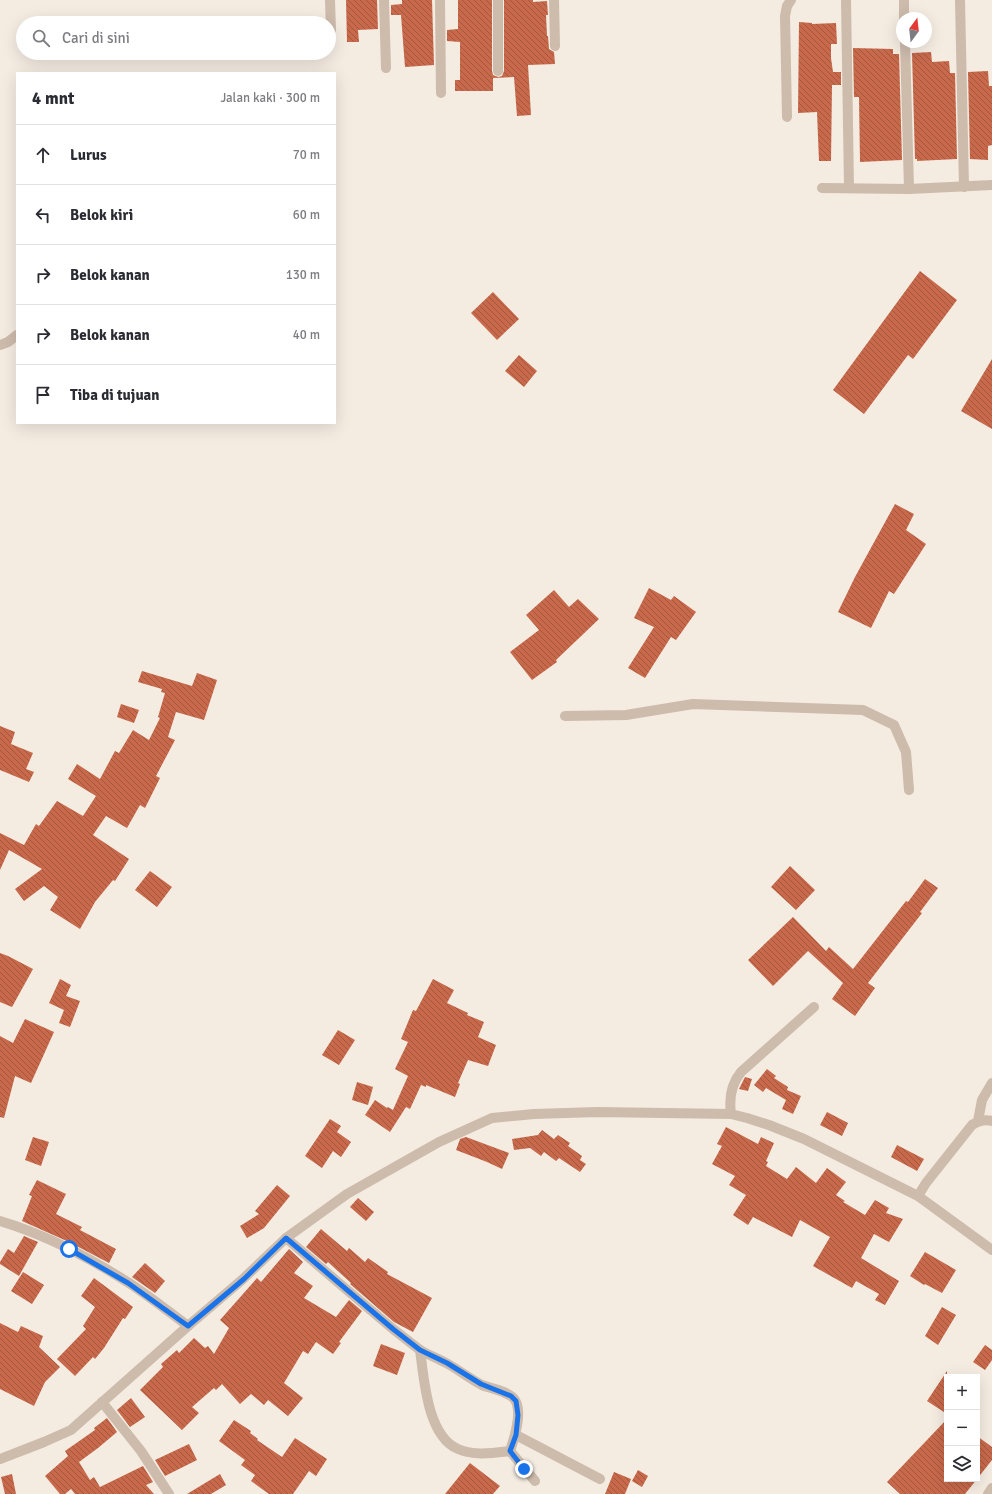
<!DOCTYPE html>
<html lang="id">
<meta charset="utf-8">
<style>
:root{--surface:#fff;--page:#f7f7f7;--text:#2b2b33;--muted:#7c7c81;--line:#e1e1e2}
body{margin:0;font-family:Signika,sans-serif;background:var(--page);color:var(--text)}
.controls{position:absolute;right:12px;bottom:12px;display:grid;overflow:hidden;border-radius:0px;box-shadow:0 4px 16px #0002}
.controls button{width:36px;height:36px;display:grid;place-items:center;padding:0;border:0;border-bottom:1px solid var(--line);background:var(--surface);color:var(--text);font:20px sans-serif}
.compass{position:absolute;left:896px;top:12px;width:36px;height:36px;border-radius:50%;background:var(--surface);box-shadow:0 4px 16px #0002;rotate:15deg}
.stop{position:absolute;width:12px;height:12px;margin:-9px;border:3px solid #1a73e8;border-radius:50%;background:#fff}
.stop.end{background:#1a73e8;border-color:#fff;box-shadow:0 1px 4px #0008}
.list{margin:0;padding:0;list-style:none}
h2{display:flex;justify-content:space-between;align-items:center;height:52px;margin:0;padding:0 16px;font-size:17px}
h2 small{font-size:13px;font-weight:400;color:var(--muted)}
.list li{display:grid;grid-template-columns:26px 1fr auto;gap:12px;align-items:center;box-sizing:border-box;height:60px;padding:0 16px;border-top:1px solid var(--line)}
.list b{display:block;font-size:15px;white-space:nowrap}
.list em{font-size:13px;font-style:normal;color:var(--muted)}
.icon{flex:none;width:22px;height:22px;fill:none;stroke:currentColor;stroke-width:2;stroke-linecap:round;stroke-linejoin:round}
.map{position:relative;flex:none;width:992px;height:1494px;overflow:hidden}
.search{position:absolute;background:var(--surface);box-shadow:0 4px 16px #0002;left:16px;top:16px;width:320px;height:44px;display:flex;align-items:center;gap:10px;box-sizing:border-box;padding:0 14px;border-radius:22px;color:var(--muted);font-size:15px}
.panel{position:absolute;background:var(--surface);box-shadow:0 4px 16px #0002;left:16px;top:72px;width:320px;height:352px;border-radius:0px}
.map>svg:first-child{display:block}
.building{fill:url(#building-back-hatch)}
.lines{fill:none;stroke-linecap:round;stroke-linejoin:round}
.minor{stroke:#cdbbac;stroke-width:10}
.tertiary{stroke:#cdbbac;stroke-width:10}
.route{stroke:#1a73e8;stroke-width:5}
</style>
<div class="map">
<svg width="992" height="1494" viewBox="0 0 992 1494">
<defs>
<pattern id="building-back-hatch" width="6" height="6" patternUnits="userSpaceOnUse"><rect width="6" height="6" fill="#c8694b"/><path d="M-1 5l2 2M0 0l6 6M5-1l2 2" fill="none" stroke="#a4573f"/></pattern>
</defs>
<rect width="100%" height="100%" fill="#f4ebe1"/>
<g class="building">
<path d="M346,0H377L378,29L358,30L359,42H347Z"/>
<path d="M402,0H432L434,65L405,67L401,15H391V5L402,4Z"/>
<path d="M458,0H492V71L493,75L498,77L502,76L504,71V0H533V2L547,1L548,15H546L547,36H548L549,49L554,52L555,64L528,65L531,115L517,116L514,77L493,78V91H455V80H460V42L447,41V30L458,29Z"/>
<path d="M799,22L812,23V24L836,23L837,44H831V58L833,72H841V85H832L831,161H819L817,112L798,113Z"/>
<path d="M853,48L893,49V54H899L902,160L860,162L859,97H854Z"/>
<path d="M931,52L932,62L949,61L950,73H955L957,159L917,161V159H915L912,53Z"/>
<path d="M988,71L989,86H992V145L988,146V160L970,159L968,72Z"/>
<path d="M920,271L957,300L913,359L908,355L864,414L833,390Z"/>
<path d="M493,292L519,319L497,340L471,313Z"/>
<path d="M519,355L537,371L524,387L505,371Z"/>
<path d="M992,359V429L961,411Z"/>
<path d="M895,504L914,514L906,530L926,544L894,594L889,591L871,628L838,612L855,577Z"/>
<path d="M649,588L671,600L674,596L696,612L676,640L671,637L645,678L628,668L654,627L634,618Z"/>
<path d="M554,590L569,607L578,599L599,619L556,660L557,662L532,680L510,652L539,630L526,615Z"/>
<path d="M142,671L192,686L197,673L217,680L204,720L176,712L168,737L175,740L156,776L160,778L145,808L140,805L127,828L106,816L93,835L129,859L115,881L113,880L95,902L80,929L50,910L58,897L44,886L24,901L15,889L42,869L9,850L0,870V833L24,845L36,824L39,826L57,801L83,816L96,796L68,779L77,764L100,779L115,751L119,753L133,730L149,740L160,718L158,717L165,693L161,692L162,689L138,682Z"/>
<path d="M121,704L139,710L134,723L117,717Z"/>
<path d="M0,726L15,732L11,744L33,753L26,769L34,772L29,782L0,770Z"/>
<path d="M790,866L815,890L796,910L771,887Z"/>
<path d="M150,871L172,887L157,907L135,890Z"/>
<path d="M925,879L938,888L920,912L922,913L868,983L875,988L855,1016L832,999L843,983L808,951L773,986L748,960L793,917L826,951L829,947L853,969L906,901L908,902Z"/>
<path d="M0,953L8,956L33,969L12,1007L0,1002Z"/>
<path d="M60,979L71,985L66,996L80,1001L70,1027L59,1023L64,1010L49,1003Z"/>
<path d="M433,979L454,990L447,1003L468,1013L467,1015L484,1022L478,1037L496,1045L488,1066L468,1060L458,1083L460,1084L455,1097L426,1085V1087L421,1085L410,1109L406,1107L390,1132L365,1115L375,1100L387,1108L388,1107L393,1110L408,1076L395,1069L408,1042L401,1039L413,1010L416,1011Z"/>
<path d="M25,1019L54,1032L31,1083L15,1076L4,1118L0,1117V1036L13,1043Z"/>
<path d="M338,1030L355,1040L339,1065L322,1055Z"/>
<path d="M767,1069L776,1076L774,1078L788,1087L787,1090L801,1096L793,1114L782,1109L786,1100L766,1088L763,1092L754,1085Z"/>
<path d="M745,1077L752,1079L748,1091L739,1089Z"/>
<path d="M357,1082L373,1087L368,1105L352,1100Z"/>
<path d="M827,1112L848,1123L842,1136L820,1125Z"/>
<path d="M330,1119L341,1126L337,1132L351,1142L341,1157L333,1151L322,1168L305,1156Z"/>
<path d="M726,1127L758,1144L761,1137L774,1143L766,1161L768,1162L766,1166L787,1179L796,1167L816,1183L827,1168L846,1182L836,1195L845,1201L843,1202L865,1215L875,1200L889,1208L886,1213L903,1219L889,1242L874,1234L861,1258L899,1281L885,1305L875,1300L879,1294L856,1281L852,1288L813,1266L830,1237L800,1220L792,1237L753,1217L748,1225L733,1215L746,1195L729,1185L735,1176L712,1164L722,1146L717,1144Z"/>
<path d="M542,1130L554,1139L558,1135L570,1143L568,1146L582,1156L580,1160L586,1164L580,1172L559,1158L556,1161L544,1152L541,1156L530,1148L514,1150L512,1139L538,1135Z"/>
<path d="M33,1137L49,1142L41,1166L25,1160Z"/>
<path d="M466,1137L509,1153L502,1169L487,1162L456,1150L460,1139Z"/>
<path d="M897,1145L924,1159L917,1171L891,1157Z"/>
<path d="M37,1180L66,1194L56,1214L82,1227L80,1230L116,1249L109,1263L69,1242L22,1221L32,1196L29,1195Z"/>
<path d="M277,1185L290,1196L264,1228L247,1238L240,1226L259,1214L255,1211Z"/>
<path d="M358,1198L374,1212L366,1221L350,1207Z"/>
<path d="M321,1229L347,1251L349,1248L365,1262L368,1258L388,1272L387,1274L432,1298L413,1332L394,1322L350,1284L351,1283L328,1262L326,1264L306,1247Z"/>
<path d="M24,1236L38,1242L19,1276L0,1264V1262L8,1249L14,1253Z"/>
<path d="M289,1249L303,1262L294,1273L313,1286L304,1298L336,1317L349,1300L362,1311L339,1342L341,1343L333,1354L316,1342L308,1354L303,1351L284,1383L303,1398L288,1416L268,1400L264,1405L251,1394L240,1404L222,1384L216,1390L214,1388L192,1407L199,1413L182,1430L140,1390L163,1367L161,1364L177,1350L179,1353L194,1338L205,1348L208,1346L214,1354L229,1328L220,1320L257,1278L261,1282Z"/>
<path d="M925,1252L956,1270L942,1293L925,1284L924,1285L910,1276Z"/>
<path d="M145,1263L165,1281L155,1293L132,1277Z"/>
<path d="M23,1272L44,1285L32,1304L11,1291Z"/>
<path d="M94,1278L133,1307L125,1319L123,1318L104,1348L95,1359L93,1357L75,1376L57,1359L86,1329L83,1326L95,1307L81,1296Z"/>
<path d="M942,1307L956,1315L938,1345L925,1336Z"/>
<path d="M0,1323L18,1332L21,1326L43,1336L39,1347L60,1367L45,1382L34,1406L0,1389Z"/>
<path d="M381,1344L405,1353L397,1375L373,1366Z"/>
<path d="M985,1345L992,1350V1360L985,1370L973,1362Z"/>
<path d="M947,1371V1414L927,1401Z"/>
<path d="M131,1398L145,1417L130,1427L117,1410Z"/>
<path d="M107,1418L117,1432L98,1448L79,1462L90,1480L94,1477L100,1487L143,1466L153,1482L146,1485L154,1494H75L71,1489L65,1494H60L45,1476L68,1456L65,1451L95,1430L94,1428Z"/>
<path d="M947,1419V1479H977L965,1494H900L887,1482Z"/>
<path d="M234,1420L251,1431L250,1433L258,1439L257,1440L282,1457L295,1438L327,1459L316,1476L309,1471L293,1494H269L251,1481L255,1475L241,1465L245,1460L219,1441Z"/>
<path d="M977,1436L992,1447V1460L977,1479Z"/>
<path d="M189,1444L197,1460L165,1476L155,1460Z"/>
<path d="M470,1463L500,1486L493,1494H445Z"/>
<path d="M638,1470L648,1476L642,1487L632,1481Z"/>
<path d="M614,1472L631,1479L625,1494H605Z"/>
<path d="M12,1474L16,1494H5L1,1477Z"/>
<path d="M220,1474L226,1485L211,1494H187Z"/>
</g>
<g class="lines">
<g class="minor">
<path d="M330,0L331,30"/>
<path d="M384,0L386,68"/>
<path d="M440,0L441,93"/>
<path d="M498,0V71"/>
<path d="M554,0L555,46"/>
<path d="M846,0L849,187"/>
<path d="M904,0V18"/>
<path d="M960,0L964,187"/>
<path d="M905,42L909,189"/>
<path d="M787,117L785,16L787,6L791,0"/>
<path d="M822,188L909,189L992,185"/>
<path d="M0,345L8,342L17,335"/>
<path d="M565,716L626,715L693,704L863,710L894,725L906,752L909,790"/>
<path d="M731,1114C729,1099 731,1084 741,1072L814,1007"/>
<path d="M978,1121L982,1100L992,1083"/>
<path d="M918,1196L926,1183L972,1125C978,1121 984,1119 992,1121"/>
<path d="M0,1221C44,1234 90,1258 129,1283C149,1296 168,1311 188,1326"/>
<path d="M286,1238L393,1329L420,1350C424,1378 427,1436 458,1449C474,1456 493,1453 510,1451L535,1481"/>
<path d="M420,1350C429,1355 439,1359 448,1364C459,1370 470,1379 482,1385C492,1389 509,1391 515,1400C523,1413 514,1439 510,1451"/>
<path d="M102,1402L141,1451L169,1494"/>
<path d="M516,1435L600,1479"/>
<path d="M988,1494L992,1488"/>
</g>
<path class="tertiary" d="M0,1459L44,1442L71,1430L188,1326L243,1279L286,1238L347,1194L439,1142L492,1118L534,1114L597,1112L731,1114L747,1118L769,1125L804,1139L918,1196L992,1250"/>
</g>
<g class="lines">
<path class="route" d="M69,1249L128,1283L188,1326L244,1279L286,1238L393,1329L420,1350L447,1363L481,1384L511,1396L516,1401L518,1415L516,1435L510,1451L524,1469"/>
</g>
</svg>
<div class="controls">
<button>+</button>
<button>−</button>
<button><svg class="icon" aria-label="layers" viewBox="0 0 24 24"><path d="M12 4l9 5-9 5-9-5zM3 14l9 5 9-5"/></svg></button>
</div>
<svg class="compass" viewBox="-18 -18 36 36"><path d="M0-13l5 13h-10z" fill="#e53935"/><path d="M0 13l5-13h-10z" fill="#7c7c81"/></svg>
<div class="stop" style="left:69px;top:1249px"></div>
<div class="stop end" style="left:524px;top:1469px"></div>
<div class="search"><svg class="icon" aria-label="search" viewBox="0 0 24 24"><circle cx="10" cy="10" r="6"/><path d="M15 15l6 6"/></svg>Cari di sini</div>
<section class="panel">
<h2>4 mnt<small>Jalan kaki · 300 m</small></h2>
<ul class="list">
<li><svg class="icon" aria-label="ahead" viewBox="0 0 24 24"><path d="M12 20V5M6 11l6-6 6 6"/></svg><div><b>Lurus</b></div><em>70 m</em></li>
<li><svg class="icon" aria-label="left" viewBox="0 0 24 24"><path d="M17 20v-9H6M10 6l-5 5 5 5"/></svg><div><b>Belok kiri</b></div><em>60 m</em></li>
<li><svg class="icon" aria-label="right" viewBox="0 0 24 24"><path d="M7 20v-9h11M14 6l5 5-5 5"/></svg><div><b>Belok kanan</b></div><em>130 m</em></li>
<li><svg class="icon" aria-label="right" viewBox="0 0 24 24"><path d="M7 20v-9h11M14 6l5 5-5 5"/></svg><div><b>Belok kanan</b></div><em>40 m</em></li>
<li><svg class="icon" aria-label="arrive" viewBox="0 0 24 24"><path d="M6 21V4h12l-3 4 3 4H6"/></svg><div><b>Tiba di tujuan</b></div></li>
</ul>
</section>
</div>
